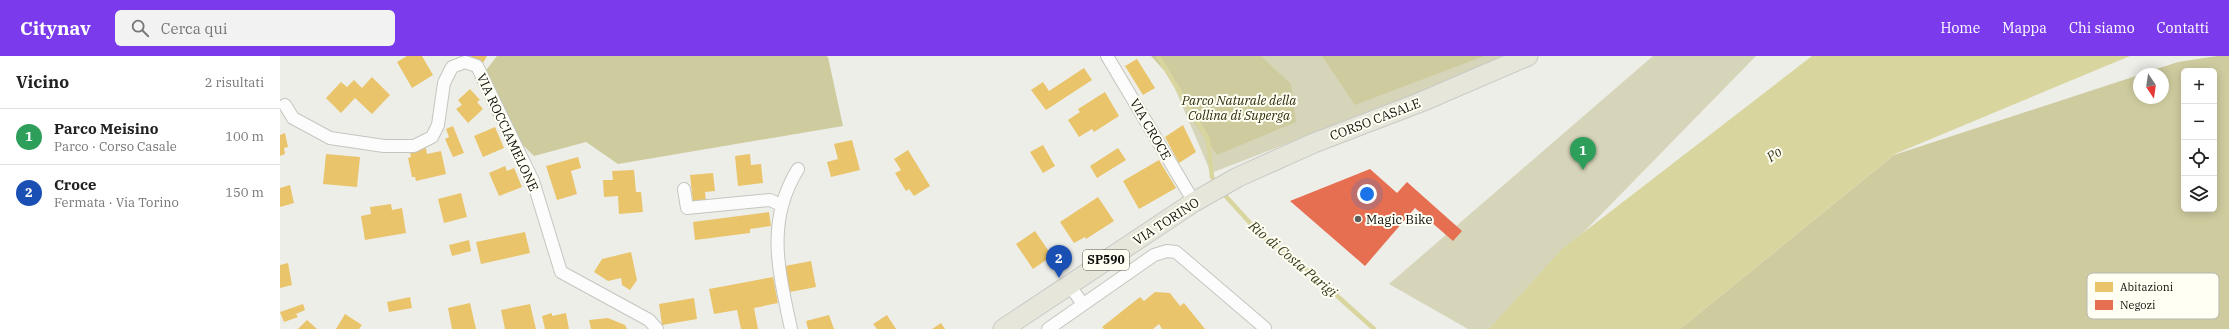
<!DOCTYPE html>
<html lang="it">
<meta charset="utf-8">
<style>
:root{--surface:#fff;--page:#f2f2f2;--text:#222;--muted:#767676;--line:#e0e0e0;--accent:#7c3aed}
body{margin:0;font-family:"IBM Plex Serif",serif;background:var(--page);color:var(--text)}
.controls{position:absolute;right:12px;top:12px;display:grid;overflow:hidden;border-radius:6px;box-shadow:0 2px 10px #0003}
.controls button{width:36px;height:36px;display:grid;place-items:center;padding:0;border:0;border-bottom:1px solid var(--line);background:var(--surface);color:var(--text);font:20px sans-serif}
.compass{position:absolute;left:1853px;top:12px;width:36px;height:36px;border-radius:50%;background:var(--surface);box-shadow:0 2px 10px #0003;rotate:167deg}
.you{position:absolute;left:1087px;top:138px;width:14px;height:14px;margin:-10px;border:3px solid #fff;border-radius:50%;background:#1a73e8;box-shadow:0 0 0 6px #1a73e833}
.badge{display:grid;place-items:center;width:26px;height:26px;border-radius:50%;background:var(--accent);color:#fff;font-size:13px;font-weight:700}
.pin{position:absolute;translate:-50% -33px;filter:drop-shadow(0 1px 2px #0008)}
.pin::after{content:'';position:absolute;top:21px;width:14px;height:12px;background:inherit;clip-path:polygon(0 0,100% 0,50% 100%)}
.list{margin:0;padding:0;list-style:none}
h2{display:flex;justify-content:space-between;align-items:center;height:52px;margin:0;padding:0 16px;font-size:17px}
h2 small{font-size:13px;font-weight:400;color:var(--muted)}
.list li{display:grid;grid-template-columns:26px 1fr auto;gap:12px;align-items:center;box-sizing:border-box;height:56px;padding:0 16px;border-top:1px solid var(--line)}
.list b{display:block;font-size:15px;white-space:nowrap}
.list p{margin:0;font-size:13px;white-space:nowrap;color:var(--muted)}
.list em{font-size:13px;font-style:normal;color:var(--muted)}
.icon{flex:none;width:22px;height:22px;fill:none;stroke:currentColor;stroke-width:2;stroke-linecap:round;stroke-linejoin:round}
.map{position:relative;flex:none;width:1949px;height:273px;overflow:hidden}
header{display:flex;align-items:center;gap:24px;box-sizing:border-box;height:56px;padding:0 20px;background:var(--accent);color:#fff}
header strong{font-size:19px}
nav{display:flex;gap:22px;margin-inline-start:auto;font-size:14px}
.search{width:280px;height:36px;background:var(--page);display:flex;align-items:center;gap:10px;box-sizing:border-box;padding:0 14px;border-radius:6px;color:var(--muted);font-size:15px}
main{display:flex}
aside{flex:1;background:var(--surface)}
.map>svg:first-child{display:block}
.green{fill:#d6d5b9}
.forest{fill:#cecb9f;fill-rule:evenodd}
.water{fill:#d8d69e}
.homes{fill:#e9c46a}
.shops{fill:#e76f51}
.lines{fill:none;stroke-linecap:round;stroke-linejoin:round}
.stream{stroke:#d8d69e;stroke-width:4.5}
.street-casing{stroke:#c5c5c0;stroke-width:14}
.primary-casing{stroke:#c9c9c6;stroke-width:21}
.street{stroke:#fcfcfc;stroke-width:12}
.primary{stroke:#e6e6db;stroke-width:19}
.poi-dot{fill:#5d5d59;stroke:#fffff4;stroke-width:1.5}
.labels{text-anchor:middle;stroke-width:4;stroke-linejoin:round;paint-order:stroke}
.shield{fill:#fffff4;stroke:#575751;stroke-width:1}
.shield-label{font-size:12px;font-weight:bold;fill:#0f0f0b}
.park-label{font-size:13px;font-style:italic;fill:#2f2d0b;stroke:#fffff4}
.street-label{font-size:13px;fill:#0f0f0b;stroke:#fffff4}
.poi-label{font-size:13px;fill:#0f0f0b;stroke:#fffff4;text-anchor:start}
.water-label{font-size:14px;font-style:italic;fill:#3a3917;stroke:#fffff4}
.key{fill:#fffff4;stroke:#b7b7ae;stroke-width:1}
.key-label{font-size:11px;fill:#0f0f0b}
</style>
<header>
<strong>Citynav</strong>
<div class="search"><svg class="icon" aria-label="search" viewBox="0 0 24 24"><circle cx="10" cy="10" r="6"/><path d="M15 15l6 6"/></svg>Cerca qui</div>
<nav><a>Home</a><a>Mappa</a><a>Chi siamo</a><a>Contatti</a></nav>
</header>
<main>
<aside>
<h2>Vicino<small>2 risultati</small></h2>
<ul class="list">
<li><span class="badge" style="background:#2e9e5b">1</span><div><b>Parco Meisino</b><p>Parco · Corso Casale</p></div><em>100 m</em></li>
<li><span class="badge" style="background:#1a4fb4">2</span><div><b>Croce</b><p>Fermata · Via Torino</p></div><em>150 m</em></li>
</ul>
</aside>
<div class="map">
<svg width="1949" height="273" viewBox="0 0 1949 273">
<rect width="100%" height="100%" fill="#eeeee9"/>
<g class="green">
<path d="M881,0H1228L1161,28L931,117Z"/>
<path d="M1373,0H1476L1209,273H1188L1109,228Z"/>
</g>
<g class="forest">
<path d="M217,0H546L548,1L563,70L338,108L306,86L254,100L213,60L197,26Z"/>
<path d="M871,0H981L1011,28L1016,66L937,99L916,69L901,33Z"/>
<path d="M1042,0H1204L1075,49Z"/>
<path d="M1937,0H1949V273H1400L1614,99L1859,19V42H1883V18H1861L1898,6ZM1904,15H1934V153H1904Z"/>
</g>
<path class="water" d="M1532,0H1850L1615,98L1400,273H1209L1282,193Z"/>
<g class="homes">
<path d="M127,0H142L153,19L132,32L117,6Z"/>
<path d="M190,0H207L203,7Z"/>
<path d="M857,3L875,32L863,39L845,10Z"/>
<path d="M804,12L812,24L766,54L751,34L763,26L769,35Z"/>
<path d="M92,21L110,39L92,58L75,42L61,57L46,42L61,26L67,31L74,24L82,32Z"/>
<path d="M190,33L200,44L197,46L203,53L188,67L176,53L182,49L178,44Z"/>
<path d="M825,36L839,60L814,76L812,73L799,81L788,64L800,56L798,53Z"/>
<path d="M903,69L916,96L899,107L885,81Z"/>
<path d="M173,70L184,97L173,101L165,83L169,81L166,73Z"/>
<path d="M215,71L224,92L203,101L194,80Z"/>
<path d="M5,77L8,91L4,92L5,98L0,100V79Z"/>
<path d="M572,84L580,114L551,121L547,106L558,103L554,88Z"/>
<path d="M763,89L775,110L763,117L750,96Z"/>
<path d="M146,92L147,98L161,95L166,118L136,125L135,121H132L128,102L131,101L130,96Z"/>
<path d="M838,92L846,104L817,122L810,110Z"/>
<path d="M628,94L650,130L634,140L629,133L626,135L615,117L621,114L614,103Z"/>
<path d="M46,98L80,101L77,131L43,128Z"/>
<path d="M470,98L471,109L481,108L483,127L458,130L455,100Z"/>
<path d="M298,101L301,112L291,115L297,138L277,144L266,110Z"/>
<path d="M879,104L896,132L859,153L843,125Z"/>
<path d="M225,110L227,115L234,112L242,131L219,140L209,117Z"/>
<path d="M354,114L356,136H361L363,156L339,158L338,140L324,141L323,124H333L332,115Z"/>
<path d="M433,117L435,135L425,136L426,145L413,146L410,119Z"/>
<path d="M10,129L14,147L0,151V132Z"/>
<path d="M181,137L187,161L164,167L158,143Z"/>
<path d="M818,141L834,165L806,183L805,181L794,187L780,166Z"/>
<path d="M111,148L112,154L122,152L126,177L85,184L81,160L91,158L90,151Z"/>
<path d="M489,156L491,170L470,173V177L415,184L413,166Z"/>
<path d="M755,175L772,200L753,213L736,188Z"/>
<path d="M245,176L250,197L201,208L196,186Z"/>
<path d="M189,184L191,195L172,200L169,189Z"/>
<path d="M351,196L357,224L350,234L342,229L341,222L328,225L314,216L322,203Z"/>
<path d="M531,205L536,231L510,236L505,210Z"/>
<path d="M8,207L12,229L0,232V209Z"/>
<path d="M493,221L498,247L474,252L478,273H461L457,254L434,258L429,233Z"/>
<path d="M875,236L890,237L900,250L904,247L925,273H882L879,268L873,273H824L822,271L860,241L864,245Z"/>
<path d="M130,241L132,252L109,256L107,246Z"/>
<path d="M414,242L417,263L382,269L379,248Z"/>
<path d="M190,247L196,273H172L168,252Z"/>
<path d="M23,248L25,254L16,258L18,261L4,266L0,256Z"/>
<path d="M250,248L256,273H225L221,254Z"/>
<path d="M272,257V260L286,257L289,273H265L262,260Z"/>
<path d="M65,258L82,269L79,273H56Z"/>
<path d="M549,259L554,273H528L526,265Z"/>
<path d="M607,259L616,273H597L593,268Z"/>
<path d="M328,262L345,269L347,273H311L309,264Z"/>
<path d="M27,264L37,273H18Z"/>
<path d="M661,267L665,273H652Z"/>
</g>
<path class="shops" d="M1090,113L1117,137L1127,126L1182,175L1173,185L1135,152L1085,210L1010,145Z"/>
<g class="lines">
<g class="stream">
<path d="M878,0L928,83L932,121L937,129"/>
<path d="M941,135L981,179L1036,221L1094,273"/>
</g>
<g class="street-casing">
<g id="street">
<path d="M827,0L914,146"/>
<path d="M5,49L13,62L50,82L104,90H134L152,81L158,69L164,27L172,11L185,6L197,10L253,125L281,216L369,264L377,273"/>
<path d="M404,133L407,152L490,144L501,149"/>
<path d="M789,229L803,248"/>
<path d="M511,273C499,216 485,166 518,113"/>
<path d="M768,273L874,199L887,195L896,196L985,272"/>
</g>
</g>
<g class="primary-casing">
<path id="primary" d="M723,273L914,146L958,121L1034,87L1141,46L1248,0"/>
</g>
<use href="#street" class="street"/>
<use href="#primary" class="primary"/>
</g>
<circle class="poi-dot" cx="1078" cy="163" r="4"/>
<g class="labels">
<rect class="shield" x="803" y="194" width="46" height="20" rx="3"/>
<g class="shield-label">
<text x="826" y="208">SP590</text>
</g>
<g class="park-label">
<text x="959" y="49">Parco Naturale della<tspan x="959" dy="15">Collina di Superga</tspan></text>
</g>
<g class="street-label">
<text transform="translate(1095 63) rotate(-21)" y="5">CORSO CASALE</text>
<text transform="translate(871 73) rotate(60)" y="5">VIA CROCE</text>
<text transform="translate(228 76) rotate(65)" y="5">VIA ROCCIAMELONE</text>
<text transform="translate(886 165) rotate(-33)" y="5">VIA TORINO</text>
</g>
<g class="poi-label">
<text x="1086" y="168">Magic Bike</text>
</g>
<g class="water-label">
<text transform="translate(1494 98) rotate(-37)" y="5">Po</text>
<text transform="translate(1013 203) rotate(40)" y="5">Rio di Costa Parigi</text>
</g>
</g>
<rect x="1807" y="217" width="132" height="46" rx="6" class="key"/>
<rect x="1815" y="226" width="18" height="10" fill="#e9c46a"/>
<rect x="1815" y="244" width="18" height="10" fill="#e76f51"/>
<g class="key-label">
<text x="1840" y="235">Abitazioni</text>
<text x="1840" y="253">Negozi</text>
</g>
</svg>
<div class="controls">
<button>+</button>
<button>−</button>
<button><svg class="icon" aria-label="locate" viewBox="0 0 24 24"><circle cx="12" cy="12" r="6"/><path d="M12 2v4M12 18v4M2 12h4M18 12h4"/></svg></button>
<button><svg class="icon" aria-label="layers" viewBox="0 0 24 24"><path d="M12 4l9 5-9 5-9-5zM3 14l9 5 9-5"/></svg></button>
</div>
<svg class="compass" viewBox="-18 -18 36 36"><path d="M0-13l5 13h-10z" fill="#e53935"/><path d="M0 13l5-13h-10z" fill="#767676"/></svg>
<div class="you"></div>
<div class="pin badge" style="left:1303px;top:114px;background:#2e9e5b">1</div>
<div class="pin badge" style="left:779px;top:222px;background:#1a4fb4">2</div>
</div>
</main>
